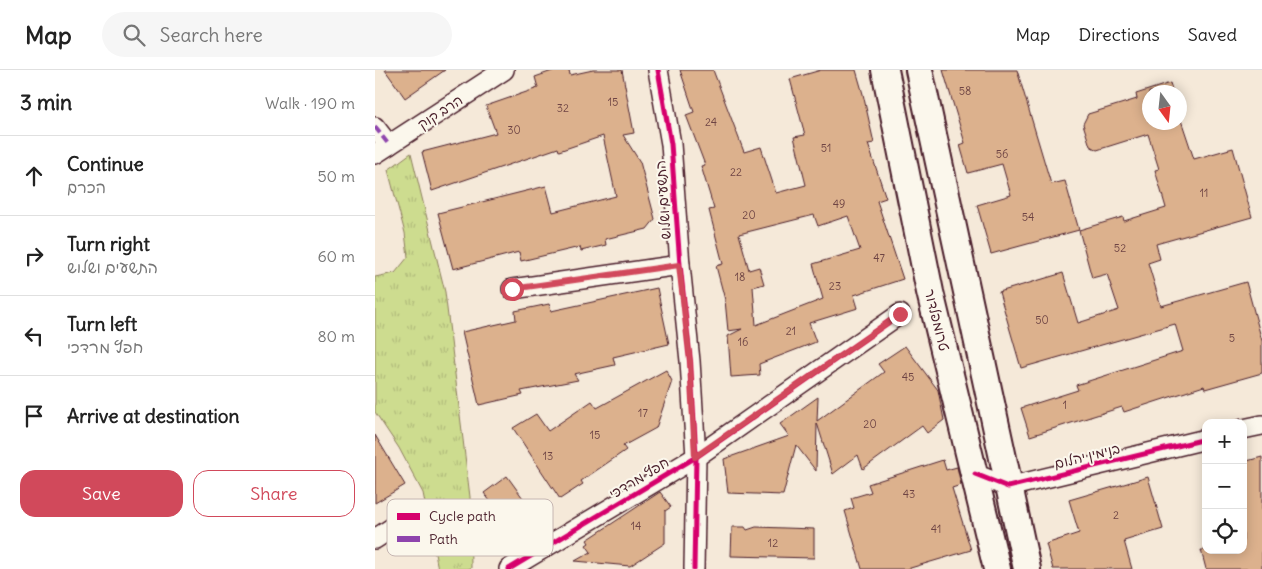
<!DOCTYPE html>
<meta charset="utf-8">
<style>
:root{--surface:#fff;--page:#f6f6f6;--text:#222;--muted:#767676;--line:#e0e0e0;--accent:#d1495b}
body{margin:0;font-family:Delius,"Playpen Sans Hebrew",sans-serif;background:var(--page);color:var(--text)}
.controls{position:absolute;right:15px;bottom:15px;display:grid;overflow:hidden;border-radius:10px;box-shadow:0 2px 12px #0003}
.controls button{width:45px;height:45px;display:grid;place-items:center;padding:0;border:0;border-bottom:1px solid var(--line);background:var(--surface);color:var(--text);font:25px sans-serif}
.compass{position:absolute;left:767px;top:15px;width:45px;height:45px;border-radius:50%;background:var(--surface);box-shadow:0 2px 12px #0003;rotate:165deg}
.stop{position:absolute;width:15px;height:15px;margin:-11px;border:4px solid #d1495b;border-radius:50%;background:#fff}
.stop.end{background:#d1495b;border-color:#fff;box-shadow:0 1px 5px #0008}
.list{margin:0;padding:0;list-style:none}
h2{display:flex;justify-content:space-between;align-items:center;height:65px;margin:0;padding:0 20px;font-size:21px}
h2 small{font-size:16px;font-weight:400;color:var(--muted)}
.list li{display:grid;grid-template-columns:32px 1fr auto;gap:15px;align-items:center;box-sizing:border-box;height:80px;padding:0 20px;border-top:1px solid var(--line)}
.list b{display:block;font-size:19px;white-space:nowrap}
.list p{margin:0;font-size:16px;white-space:nowrap;color:var(--muted)}
.list em{font-size:16px;font-style:normal;color:var(--muted)}
.actions{display:flex;gap:10px;padding:15px 20px}
.actions a{flex:1;padding:11px 0;border:1px solid var(--accent);border-radius:15px;text-align:center;font-size:18px;color:var(--accent)}
.actions .main{background:var(--accent);color:#fff}
.icon{flex:none;width:28px;height:28px;fill:none;stroke:currentColor;stroke-width:2;stroke-linecap:round;stroke-linejoin:round}
.map{position:relative;flex:none;width:887px;height:499px;overflow:hidden}
header{display:flex;align-items:center;gap:30px;box-sizing:border-box;height:70px;padding:0 25px;background:var(--surface);border-bottom:1px solid var(--line)}
header strong{font-size:24px}
nav{display:flex;gap:28px;margin-inline-start:auto;font-size:18px}
.search{width:350px;height:45px;background:var(--page);display:flex;align-items:center;gap:12px;box-sizing:border-box;padding:0 18px;border-radius:28px;color:var(--muted);font-size:19px}
main{display:flex}
aside{flex:1;background:var(--surface)}
.map>svg:first-child{display:block}
.park{fill:url(#park-tufts);stroke:#8c7e5d}
.building{fill:#dcb18d;stroke:#4a1f2b;fill-rule:evenodd}
.lines{fill:none;stroke-linecap:round;stroke-linejoin:round}
.street-casing{stroke:#4a1f2b;stroke-width:22}
.secondary-casing{stroke:#4a1f2b;stroke-width:30}
.street{stroke:#fbf7ec;stroke-width:19}
.secondary{stroke:#fbf7ec;stroke-width:26}
.quiet{stroke:#8e44ad;stroke-width:4;stroke-dasharray:8 4;stroke-linecap:butt}
.cycleway-casing{stroke:#fbf7ec;stroke-width:8}
.cycleway{stroke:#d6006c;stroke-width:5}
.route{stroke:#d1495b;stroke-width:6}
.labels{text-anchor:middle;stroke-width:4;stroke-linejoin:round;paint-order:stroke}
.number-label{font-size:11px;fill:#6e4444}
.street-label{font-size:14px;fill:#4a1f2b;stroke:#fbf7ec}
.key{fill:#fbf7ec;stroke:#c6b6b2;stroke-width:1}
.key-label{font-size:14px;fill:#4a1f2b}
</style>
<header>
<strong>Map</strong>
<div class="search"><svg class="icon" aria-label="search" viewBox="0 0 24 24"><circle cx="10" cy="10" r="6"/><path d="M15 15l6 6"/></svg>Search here</div>
<nav><a>Map</a><a>Directions</a><a>Saved</a></nav>
</header>
<main>
<aside>
<h2>3 min<small>Walk · 190 m</small></h2>
<ul class="list">
<li><svg class="icon" aria-label="ahead" viewBox="0 0 24 24"><path d="M12 20V5M6 11l6-6 6 6"/></svg><div><b>Continue</b><p>הכרם</p></div><em>50 m</em></li>
<li><svg class="icon" aria-label="right" viewBox="0 0 24 24"><path d="M7 20v-9h11M14 6l5 5-5 5"/></svg><div><b>Turn right</b><p>התשעים ושלוש</p></div><em>60 m</em></li>
<li><svg class="icon" aria-label="left" viewBox="0 0 24 24"><path d="M17 20v-9H6M10 6l-5 5 5 5"/></svg><div><b>Turn left</b><p>חפץ מרדכי</p></div><em>80 m</em></li>
<li><svg class="icon" aria-label="arrive" viewBox="0 0 24 24"><path d="M6 21V4h12l-3 4 3 4H6"/></svg><div><b>Arrive at destination</b></div></li>
</ul>
<div class="actions"><a class="main">Save</a><a>Share</a></div>
</aside>
<div class="map">
<svg width="887" height="499" viewBox="0 0 887 499">
<defs>
<pattern id="park-tufts" width="24" height="20" patternUnits="userSpaceOnUse" patternTransform="scale(1.25)"><rect width="24" height="20" fill="#cddc8f"/><path d="M3 7l-1-3M5 7V3M7 7l1-3M15 17l-1-3M17 17v-4M19 17l1-3" fill="none" stroke="#b2bc7c"/></pattern>
</defs>
<rect width="100%" height="100%" fill="#f5e9d9"/>
<filter id="ink" filterUnits="userSpaceOnUse"><feTurbulence type="fractalNoise" baseFrequency=".02" numOctaves="2"/><feDisplacementMap in="SourceGraphic" scale="10" xChannelSelector="R" yChannelSelector="G"/><feConvolveMatrix kernelMatrix="1 2 1 2 8 2 1 2 1" color-interpolation-filters="sRGB"/></filter>
<g filter="url(#ink)">
<path class="park" d="M36,83L70,222L95,427L96,498L93,499H63L48,423L24,378L0,342V207L20,203L33,187L30,163L13,100Z"/>
<g class="building">
<path d="M10,0H70L30,28Z"/>
<path d="M180,0H194L195,5L218,0H247L259,63L248,65L265,92L280,149L272,159L230,169L231,175L206,181L205,177L146,191L144,182L78,199L63,143L171,116L178,142L241,126L228,66L184,81L183,78L57,121L47,82L121,63L111,36L163,18L160,7Z"/>
<path d="M305,0H338L369,82L386,77L401,123L431,115L419,67L430,65L415,9L446,0H481L488,24L499,73L493,74L511,128L502,131L528,209L479,225L483,238L434,253L441,272L384,294L385,305L356,307L353,266L367,259L353,261L350,230L341,196L348,194L334,140L339,139L326,96L330,95L311,45L319,42ZM439,145L443,156L473,146L485,180L438,194L448,229L381,255L378,217L389,214L384,197L374,200L364,164Z"/>
<path d="M568,0H642L676,114L690,111L704,160L616,184L602,135L636,125L627,94L593,103L585,75L590,73Z"/>
<path d="M795,13L798,22H774V52H804V44L819,89L858,78L877,147L781,174L785,189L773,193L786,236L871,212L887,271V303L830,319L829,316L749,342L747,337L655,366L646,338L703,320L701,315L808,281L800,254L646,298L624,222L688,203L703,253L744,240L732,204L717,208L704,160L748,147L749,151L791,138L780,100L784,99L773,64L722,80L715,76L708,54L713,44L762,29L761,24Z"/>
<path d="M282,218L294,274L238,287L240,295L199,304L203,310L146,321L148,325L104,335L87,262L141,250L140,241L174,234L176,241Z"/>
<path d="M530,276L563,320L569,350L552,363L547,356L488,399L483,385L458,404L442,353L441,401L421,375L408,425L353,423L349,389L414,366L405,354L443,327L442,351L509,302L503,294Z"/>
<path d="M291,300L297,311L281,358L248,376L251,380L206,411L208,414L185,429L138,358L161,344L173,361L217,331L222,338Z"/>
<path d="M0,365L30,415L0,433Z"/>
<path d="M887,387V499H831L826,480H868V392Z"/>
<path d="M568,390L571,400L582,397L583,401L586,415L577,418L596,480L532,499H487L470,441L479,438L476,428L496,422L493,414Z"/>
<path d="M132,406L158,442L136,459L109,423Z"/>
<path d="M773,407L788,459L749,471L757,499H678L671,474L704,463L694,430Z"/>
<path d="M285,422L296,437L290,441V473L255,496L200,491L216,482L211,475L214,473L212,470Z"/>
<path d="M357,457H370L372,460L381,457L439,459V488L356,486Z"/>
</g>
<g class="lines">
<g class="street-casing">
<g id="street">
<path d="M283,0L296,74L305,195L315,291L321,387L319,499"/>
<path d="M0,57L14,75"/>
<path d="M0,84L129,0"/>
<path d="M137,219L305,195"/>
<path d="M868,359L887,355"/>
<path d="M600,404L633,417L831,369"/>
<path d="M0,469L29,450"/>
<path d="M134,499L321,387L525,244"/>
</g>
</g>
<g class="secondary-casing">
<g id="secondary">
<path d="M510,0L555,222L622,499"/>
<path d="M544,0L652,499"/>
</g>
</g>
<use href="#street" class="street"/>
<use href="#secondary" class="secondary"/>
<path class="quiet" d="M0,57L14,75"/>
<g class="cycleway-casing">
<g id="cycleway">
<path d="M283,0L296,74L305,195L315,291L321,387L319,499"/>
<path d="M600,404L633,417L831,369"/>
<path d="M134,499L321,387L525,244"/>
</g>
</g>
<use href="#cycleway" class="cycleway"/>
</g>
</g>
<g class="lines" filter="url(#ink)">
<path class="route" d="M137,219L304,195L315,291L320,387L525,244"/>
</g>
<g class="labels">
<g class="number-label">
<text x="590" y="25">58</text>
<text x="238" y="36">15</text>
<text x="188" y="42">32</text>
<text x="336" y="56">24</text>
<text x="139" y="64">30</text>
<text x="451" y="82">51</text>
<text x="627" y="88">56</text>
<text x="361" y="106">22</text>
<text x="829" y="127">11</text>
<text x="464" y="138">49</text>
<text x="374" y="149">20</text>
<text x="653" y="151">54</text>
<text x="745" y="182">52</text>
<text x="504" y="192">47</text>
<text x="365" y="211">18</text>
<text x="460" y="220">23</text>
<text x="667" y="254">50</text>
<text x="416" y="265">21</text>
<text x="857" y="272">5</text>
<text x="368" y="276">16</text>
<text x="533" y="311">45</text>
<text x="690" y="339">1</text>
<text x="268" y="347">17</text>
<text x="495" y="358">20</text>
<text x="220" y="369">15</text>
<text x="173" y="390">13</text>
<text x="534" y="428">43</text>
<text x="741" y="449">2</text>
<text x="261" y="460">14</text>
<text x="561" y="463">41</text>
<text x="398" y="477">12</text>
</g>
<g class="street-label">
<text transform="translate(65 42) rotate(-33)" y="5">הרב קוק</text>
<text transform="translate(288 130) rotate(-94)" y="5">התשעים ושלוש</text>
<text transform="translate(562 250) rotate(76)" y="5">טרומפלדור</text>
<text transform="translate(712 386) rotate(-14)" y="5">בנימין יהלום</text>
<text transform="translate(264 408) rotate(-31)" y="5">חפץ מרדכי</text>
</g>
</g>
<rect x="12" y="429" width="166" height="57" rx="8" class="key"/>
<rect x="22" y="443" width="23" height="7" fill="#d6006c"/>
<rect x="22" y="466" width="23" height="6" fill="#8e44ad"/>
<g class="key-label">
<text x="54" y="451">Cycle path</text>
<text x="54" y="474">Path</text>
</g>
</svg>
<div class="controls">
<button>+</button>
<button>−</button>
<button><svg class="icon" aria-label="locate" viewBox="0 0 24 24"><circle cx="12" cy="12" r="6"/><path d="M12 2v4M12 18v4M2 12h4M18 12h4"/></svg></button>
</div>
<svg class="compass" viewBox="-18 -18 36 36"><path d="M0-13l5 13h-10z" fill="#e53935"/><path d="M0 13l5-13h-10z" fill="#767676"/></svg>
<div class="stop" style="left:137px;top:219px"></div>
<div class="stop end" style="left:525px;top:244px"></div>
</div>
</main>
